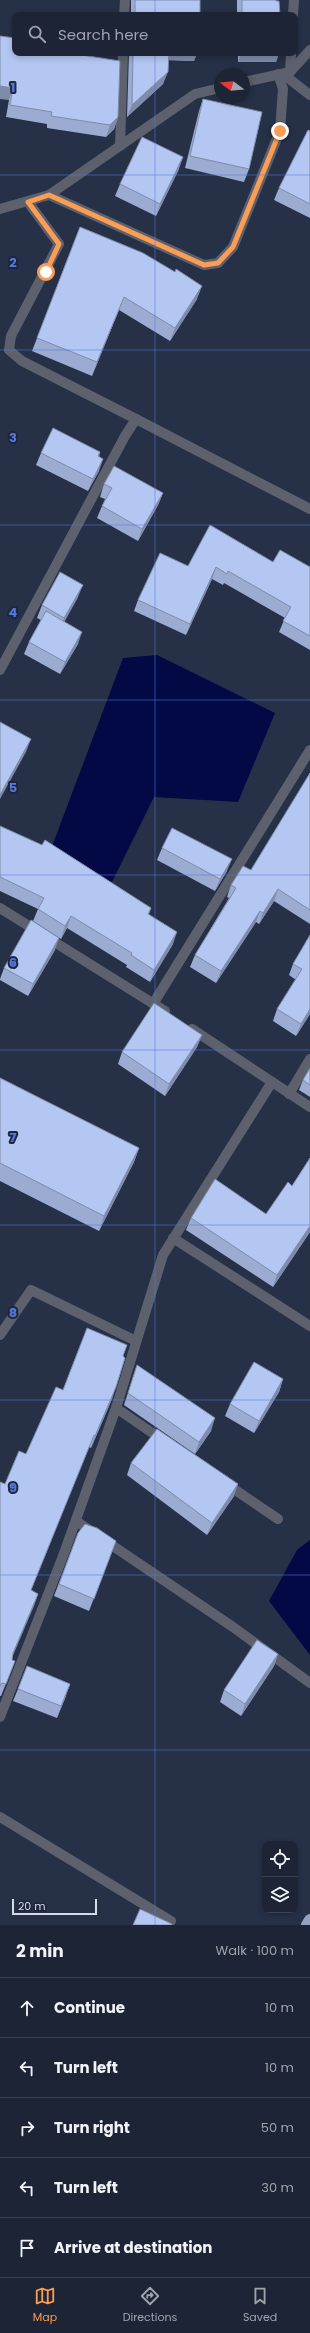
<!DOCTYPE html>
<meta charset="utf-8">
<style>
:root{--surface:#1c2435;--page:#293041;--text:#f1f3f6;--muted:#a0a4ad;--line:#3a4150;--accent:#fc9d54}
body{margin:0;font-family:Poppins,sans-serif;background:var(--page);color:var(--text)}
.controls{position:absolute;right:12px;bottom:12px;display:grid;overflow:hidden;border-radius:8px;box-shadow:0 2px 6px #0003}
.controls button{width:36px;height:36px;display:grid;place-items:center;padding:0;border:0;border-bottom:1px solid var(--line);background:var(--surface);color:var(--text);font:20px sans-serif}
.compass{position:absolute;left:214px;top:68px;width:36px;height:36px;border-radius:50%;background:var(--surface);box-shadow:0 2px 6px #0003;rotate:286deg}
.scale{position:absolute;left:12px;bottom:10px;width:85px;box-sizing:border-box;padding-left:4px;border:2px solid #d3dae9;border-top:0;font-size:11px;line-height:14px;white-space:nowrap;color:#d3dae9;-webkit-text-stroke:3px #1d263d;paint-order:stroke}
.stop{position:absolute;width:12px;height:12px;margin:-9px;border:3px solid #fc9d54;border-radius:50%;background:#fff}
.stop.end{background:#fc9d54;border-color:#fff;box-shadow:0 1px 4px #0008}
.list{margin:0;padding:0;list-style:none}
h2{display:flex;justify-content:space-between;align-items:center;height:52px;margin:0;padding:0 16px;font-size:17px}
h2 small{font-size:13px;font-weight:400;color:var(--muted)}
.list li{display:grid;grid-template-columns:26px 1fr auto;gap:12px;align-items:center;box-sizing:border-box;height:60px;padding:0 16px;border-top:1px solid var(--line)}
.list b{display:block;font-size:15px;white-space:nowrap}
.list em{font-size:13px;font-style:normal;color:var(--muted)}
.icon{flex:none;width:22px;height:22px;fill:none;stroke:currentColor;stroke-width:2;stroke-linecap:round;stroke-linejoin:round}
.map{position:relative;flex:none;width:310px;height:1925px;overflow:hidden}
.search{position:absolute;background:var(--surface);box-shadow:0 2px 6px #0003;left:12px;right:12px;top:12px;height:44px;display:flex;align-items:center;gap:10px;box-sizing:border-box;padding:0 14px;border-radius:8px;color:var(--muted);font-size:15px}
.sheet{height:352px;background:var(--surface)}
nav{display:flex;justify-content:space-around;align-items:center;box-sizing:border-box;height:56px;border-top:1px solid var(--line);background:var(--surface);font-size:11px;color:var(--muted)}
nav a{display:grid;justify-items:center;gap:2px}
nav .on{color:var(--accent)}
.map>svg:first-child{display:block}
.water{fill:#020945}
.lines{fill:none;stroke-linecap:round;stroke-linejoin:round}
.minor{stroke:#5c616d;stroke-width:10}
.highway{stroke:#96a3c0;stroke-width:12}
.wall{fill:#9babd1}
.shaded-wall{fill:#7e8baa}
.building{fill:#b4c7f3;stroke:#7e8baa}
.route{stroke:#fc9d54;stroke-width:5}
.grid{fill:none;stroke:#5478dd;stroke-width:1;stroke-opacity:0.55}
.grid-label{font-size:13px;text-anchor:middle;font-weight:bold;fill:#5478dd;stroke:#1d263d;stroke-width:4;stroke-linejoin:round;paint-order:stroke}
</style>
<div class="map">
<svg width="310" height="1925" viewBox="0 0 310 1925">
<rect width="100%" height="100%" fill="#263047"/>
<g class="water">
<path d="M157,655L275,713L238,802L154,797L112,882L48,857L123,658Z"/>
<path d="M310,1540V1655L269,1601L297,1550Z"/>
</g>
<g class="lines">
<g class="minor">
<path d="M124,15L125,0"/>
<path d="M293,15L294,0"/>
<path d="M290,72L291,53"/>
<path d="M283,74L310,95"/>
<path d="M244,82L290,72L310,50"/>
<path d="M120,146L123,53"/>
<path d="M49,195L204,265L218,263L233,247L280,131L283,89L278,74"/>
<path d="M28,202L59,244L11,336L9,350L22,361L136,419"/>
<path d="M0,209L49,195L195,94L220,88"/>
<path d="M0,670L125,436L136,419L310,509"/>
<path d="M0,908L165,1011"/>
<path d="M153,1004L310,750"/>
<path d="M192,1029L310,1107"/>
<path d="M289,1094L310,1059"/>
<path d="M173,1238L310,1326"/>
<path d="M0,1335L31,1290L136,1341"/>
<path d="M116,1408L164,1441"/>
<path d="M225,1483L278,1519"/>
<path d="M76,1521L233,1627L310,1683"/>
<path d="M0,1717L63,1556L116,1408L163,1255L272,1082"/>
<path d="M0,1817L171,1921"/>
</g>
<path class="highway" d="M307,1925L310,1920"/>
</g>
<g class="wall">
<rect x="131" y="0" width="69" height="15"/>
<path d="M237,0H276L280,15H237Z"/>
<path d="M0,36L118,117L114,129L106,137L47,128V124L6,117L9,100Z"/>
<path d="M129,53H197L194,61L168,60L163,84L127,117Z"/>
<path d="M238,53H279L276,62H238Z"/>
<path d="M203,99L249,169L244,182L185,168L199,111Z"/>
<path d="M310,131V218L274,200L279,188Z"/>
<path d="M179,169L156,216L115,196L120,184Z"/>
<path d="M80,227L197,299L170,341L119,310L92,376L32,351Z"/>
<path d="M100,452L99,457V471L88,491L36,465L41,453Z"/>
<path d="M104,484L163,493L158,505L138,541L97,518L102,506L105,499L100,497Z"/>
<path d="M273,562L310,567V650L279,632L285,618L224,583L223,585L212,579L186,635L134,611L138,600L188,566Z"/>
<path d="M78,597L64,622L78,644L60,674L24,654L29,642L41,620L37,618L42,605Z"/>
<path d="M310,773V924L274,901L259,924L256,922L216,983L190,967L195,955L229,898L227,897L231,885L251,870Z"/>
<path d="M0,826L151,908L149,914L173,944L150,982L126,967L127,965L67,928L61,939L33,921L38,909L0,891Z"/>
<path d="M162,848L227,871L215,891L157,860Z"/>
<path d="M310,935V1014L296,1036L273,1021L277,1009L296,980L289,975L293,964Z"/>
<path d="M55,950L28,996L0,980V979L4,968Z"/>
<path d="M202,1035L197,1047L165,1096L118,1064L122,1052Z"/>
<path d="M310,1068V1097L299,1090L303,1080Z"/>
<path d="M0,1078L139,1148L134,1162L99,1231L0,1181Z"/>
<path d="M310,1158V1232L273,1287L186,1230L191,1218L266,1214L292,1186Z"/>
<path d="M123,1356L112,1399L91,1448L89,1447L31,1590L38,1594L12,1656V1660L15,1661L1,1696H0V1482L5,1484L26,1454L63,1390Z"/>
<path d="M137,1365L211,1431L195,1454L124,1405Z"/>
<path d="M283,1379L279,1392L254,1433L225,1416L230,1404Z"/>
<path d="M131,1463L234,1496L207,1535L127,1475Z"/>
<path d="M78,1533L116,1541L89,1611L54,1596Z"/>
<path d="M278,1654L274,1666L241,1716L220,1702L224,1690Z"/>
<path d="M18,1689L66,1696L57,1718L13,1701Z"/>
</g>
<g class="shaded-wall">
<path d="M167,53H197L194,61L165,60Z"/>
<path d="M241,53H279L276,62H238Z"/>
<path d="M168,72L163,84L127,117L132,105Z"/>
<path d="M0,86L13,88L9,100L0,99Z"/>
<path d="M118,117L114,129L106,137L110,125Z"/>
<path d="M183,157L179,169L156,216L160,204Z"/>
<path d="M202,286L197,299L170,341L175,328Z"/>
<path d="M124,297L119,310L92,376L97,362Z"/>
<path d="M103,459L99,471L88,491L93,479Z"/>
<path d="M163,493L158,505L138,541L142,529Z"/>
<path d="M216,567L212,579L186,635L190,624Z"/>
<path d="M83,585L78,597L60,630L64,618Z"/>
<path d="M82,632L78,644L60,674L65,662Z"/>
<path d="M31,739L26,752L0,799V795Z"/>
<path d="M232,859L227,871L215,891L220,879Z"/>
<path d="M278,889L274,901L259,924L263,913Z"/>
<path d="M260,911L256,922L216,983L221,971Z"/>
<path d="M71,916L67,928L61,939L65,926Z"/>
<path d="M177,932L173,944L150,982L154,970Z"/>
<path d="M59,938L55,950L28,996L33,984Z"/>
<path d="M310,1009V1014L296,1036L301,1024Z"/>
<path d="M202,1035L197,1047L165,1096L169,1084Z"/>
<path d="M139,1148L134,1162L99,1231L104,1216Z"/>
<path d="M310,1226V1232L273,1287L277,1275Z"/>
<path d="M283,1379L279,1392L254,1433L259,1421Z"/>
<path d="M116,1387L112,1399L91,1448L95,1436Z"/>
<path d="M215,1418L211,1431L195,1454L199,1442Z"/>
<path d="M94,1435L89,1447L26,1602L31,1590Z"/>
<path d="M238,1484L234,1496L207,1535L212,1523Z"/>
<path d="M38,1594L34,1606L9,1665L13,1653Z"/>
<path d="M278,1654L274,1666L241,1716L245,1704Z"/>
<path d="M70,1684L66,1696L57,1718L61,1706Z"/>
</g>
<g class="building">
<rect x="135" y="0" width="65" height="15"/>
<path d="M242,0H276V1H279L280,15H242Z"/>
<path d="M0,36L15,38V53H69L120,61L118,117L110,125L51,116L52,112L10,105L13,88L0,86Z"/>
<path d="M133,53H169L168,72L132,105Z"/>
<path d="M203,99L262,112L249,169L190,156Z"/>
<path d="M308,130L310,131V204L279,188Z"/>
<path d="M142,137L183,157L160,204L120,184Z"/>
<path d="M80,227L143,253L175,272L176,269L202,286L175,328L124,297L97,362L37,338Z"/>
<path d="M53,428L100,452L98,456L103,459L93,479L41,453Z"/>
<path d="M114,466L163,493L142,529L102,506L112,488L104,484Z"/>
<path d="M210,525L273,562L280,550L310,567V636L283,621L291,607L228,571L227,574L216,567L190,624L138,600L160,553L188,566Z"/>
<path d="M60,572L83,585L64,618L42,605Z"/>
<path d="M46,611L82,632L65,662L29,642Z"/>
<path d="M0,722L31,739L0,795Z"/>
<path d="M310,773V910L278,889L263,913L260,911L221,971L195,955L236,888L231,885L243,866L251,870Z"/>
<path d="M0,826L42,845L45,840L151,908L148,914L177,932L154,970L131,955L132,953L71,916L65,926L38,909L44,898L0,877Z"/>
<path d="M172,828L232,859L220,879L162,848Z"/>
<path d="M31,920L59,938L33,984L4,968Z"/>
<path d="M310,935V1009L301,1024L277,1009L302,969L293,964Z"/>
<path d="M154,1003L202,1035L169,1084L122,1052Z"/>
<path d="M310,1068V1085L303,1080Z"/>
<path d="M0,1078L139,1148L104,1216L0,1163Z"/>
<path d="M310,1158V1226L277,1275L191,1218L215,1179L266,1214L288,1182L292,1186Z"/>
<path d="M87,1328L127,1345L123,1356L125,1358L116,1387L95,1436L94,1435L31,1590L38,1594L13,1653L12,1660L15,1661L6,1684L2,1683L0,1686V1482L5,1484L19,1451L26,1454L56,1387L63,1390Z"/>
<path d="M254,1362L283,1379L259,1421L230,1404Z"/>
<path d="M137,1365L215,1418L199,1442L128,1393Z"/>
<path d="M157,1429L238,1484L212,1523L131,1463Z"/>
<path d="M85,1524L97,1528L116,1541L94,1599L59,1584L78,1533Z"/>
<path d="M257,1640L278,1654L245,1704L224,1690Z"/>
<path d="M27,1666L70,1684L61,1706L18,1689Z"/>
<path d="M140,1909L172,1924V1925H133Z"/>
</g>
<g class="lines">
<path class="route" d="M46,272L59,244L28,202L49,195L204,265L218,263L233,247L280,131"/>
</g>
<path class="grid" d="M155,0V15M155,53V1925M0,175H310M0,350H310M0,525H310M0,700H310M0,875H310M0,1050H310M0,1225H310M0,1400H310M0,1575H310M0,1750H310"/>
<g class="grid-label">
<text x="13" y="92">1</text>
<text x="13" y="267">2</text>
<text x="13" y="442">3</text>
<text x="13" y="617">4</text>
<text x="13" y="792">5</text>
<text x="13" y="967">6</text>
<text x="13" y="1142">7</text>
<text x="13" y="1317">8</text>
<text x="13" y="1492">9</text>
</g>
</svg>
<div class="controls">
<button><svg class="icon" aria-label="locate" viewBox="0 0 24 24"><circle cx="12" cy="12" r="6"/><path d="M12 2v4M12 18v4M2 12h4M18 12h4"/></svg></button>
<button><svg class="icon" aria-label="layers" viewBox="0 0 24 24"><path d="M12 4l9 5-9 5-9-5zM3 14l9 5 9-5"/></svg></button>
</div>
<svg class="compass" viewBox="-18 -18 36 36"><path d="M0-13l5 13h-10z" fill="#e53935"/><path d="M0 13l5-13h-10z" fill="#a0a4ad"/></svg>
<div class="scale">20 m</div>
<div class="stop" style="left:46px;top:272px"></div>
<div class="stop end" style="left:280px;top:131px"></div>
<div class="search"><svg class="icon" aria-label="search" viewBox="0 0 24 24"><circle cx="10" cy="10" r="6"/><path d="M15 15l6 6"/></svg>Search here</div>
</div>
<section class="sheet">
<h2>2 min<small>Walk · 100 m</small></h2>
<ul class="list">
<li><svg class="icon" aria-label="ahead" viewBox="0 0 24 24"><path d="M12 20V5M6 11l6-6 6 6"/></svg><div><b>Continue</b></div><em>10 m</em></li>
<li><svg class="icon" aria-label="left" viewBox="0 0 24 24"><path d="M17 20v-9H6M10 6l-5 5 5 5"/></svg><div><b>Turn left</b></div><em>10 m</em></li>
<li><svg class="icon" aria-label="right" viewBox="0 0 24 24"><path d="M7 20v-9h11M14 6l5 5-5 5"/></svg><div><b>Turn right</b></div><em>50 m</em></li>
<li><svg class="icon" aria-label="left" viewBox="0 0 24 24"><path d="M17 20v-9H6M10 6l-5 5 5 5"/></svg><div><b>Turn left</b></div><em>30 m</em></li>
<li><svg class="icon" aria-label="arrive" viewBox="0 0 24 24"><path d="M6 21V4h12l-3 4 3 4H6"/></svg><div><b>Arrive at destination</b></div></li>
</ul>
</section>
<nav>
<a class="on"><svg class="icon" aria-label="map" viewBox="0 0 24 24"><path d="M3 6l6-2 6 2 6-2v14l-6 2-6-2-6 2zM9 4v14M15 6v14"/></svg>Map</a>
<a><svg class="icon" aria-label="directions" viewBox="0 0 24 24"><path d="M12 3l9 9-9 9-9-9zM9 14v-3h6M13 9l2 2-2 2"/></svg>Directions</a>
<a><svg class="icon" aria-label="saved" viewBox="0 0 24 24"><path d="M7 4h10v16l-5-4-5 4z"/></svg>Saved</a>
</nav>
